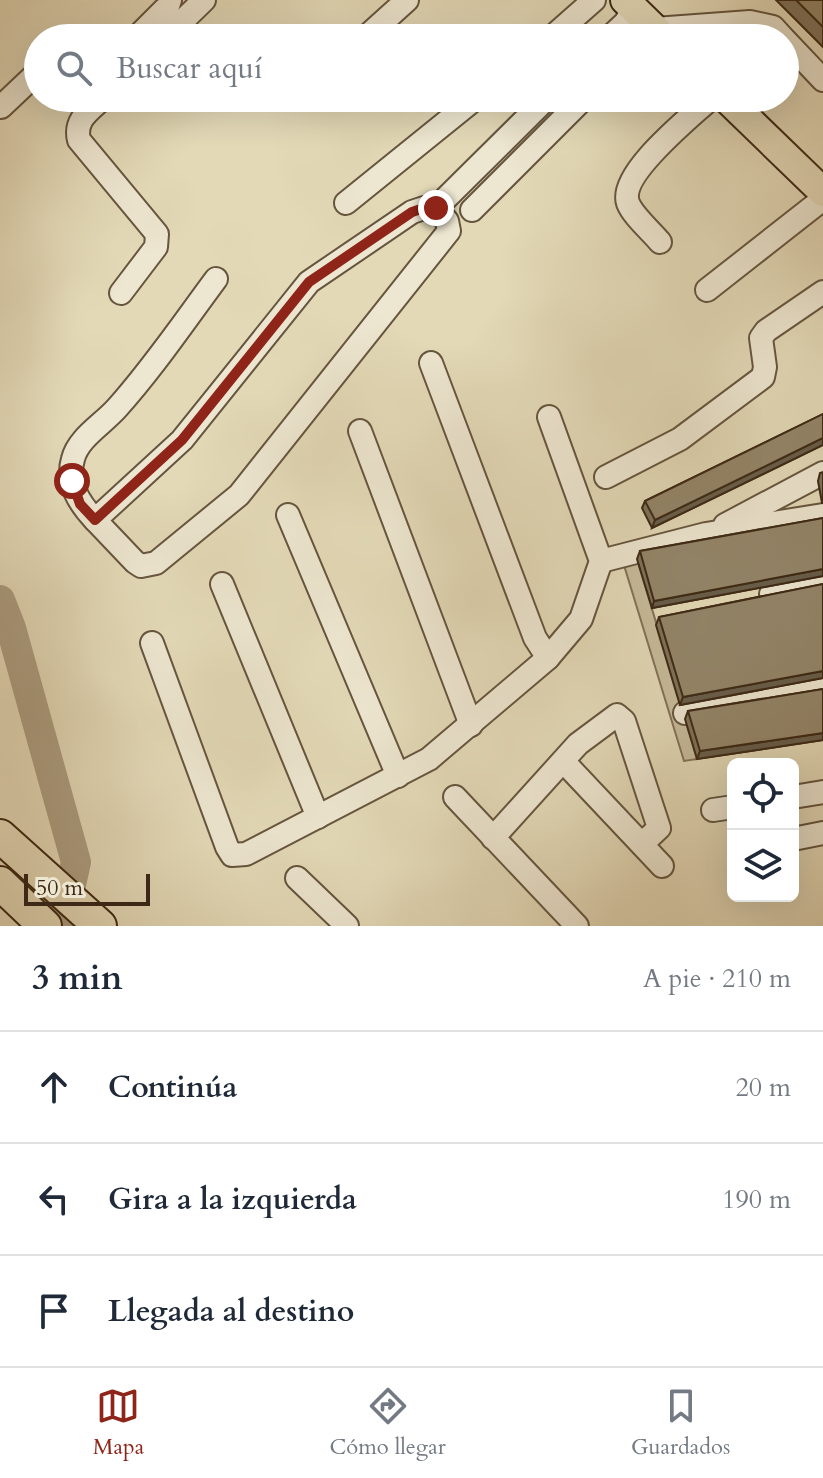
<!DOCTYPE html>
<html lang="es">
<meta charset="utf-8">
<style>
:root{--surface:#fff;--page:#f6f6f7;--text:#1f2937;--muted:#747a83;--line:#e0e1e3;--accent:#8f2418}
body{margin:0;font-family:Cardo,serif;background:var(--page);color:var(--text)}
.controls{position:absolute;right:24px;bottom:24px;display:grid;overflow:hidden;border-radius:12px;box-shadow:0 8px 32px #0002}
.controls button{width:72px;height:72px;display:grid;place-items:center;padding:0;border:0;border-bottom:2px solid var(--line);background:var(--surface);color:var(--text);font:40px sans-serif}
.scale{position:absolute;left:24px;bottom:20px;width:126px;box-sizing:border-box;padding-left:8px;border:4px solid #3d2915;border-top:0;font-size:22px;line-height:28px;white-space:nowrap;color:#3d2915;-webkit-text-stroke:6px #ede6d0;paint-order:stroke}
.stop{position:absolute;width:24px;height:24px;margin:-18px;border:6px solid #8f2418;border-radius:50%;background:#fff}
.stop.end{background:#8f2418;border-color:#fff;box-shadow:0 2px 8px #0008}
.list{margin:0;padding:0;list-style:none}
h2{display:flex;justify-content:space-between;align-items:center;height:104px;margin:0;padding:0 32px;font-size:34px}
h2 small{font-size:26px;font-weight:400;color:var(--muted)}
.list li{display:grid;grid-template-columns:52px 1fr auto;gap:24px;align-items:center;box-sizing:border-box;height:112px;padding:0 32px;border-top:2px solid var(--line)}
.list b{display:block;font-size:30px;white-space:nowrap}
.list em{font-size:26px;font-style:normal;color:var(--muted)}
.icon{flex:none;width:44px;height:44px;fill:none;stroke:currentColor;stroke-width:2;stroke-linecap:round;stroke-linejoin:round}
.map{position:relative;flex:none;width:823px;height:926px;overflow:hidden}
.search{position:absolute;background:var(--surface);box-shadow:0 8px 32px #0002;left:24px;right:24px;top:24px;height:88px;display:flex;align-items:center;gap:20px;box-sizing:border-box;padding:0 28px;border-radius:44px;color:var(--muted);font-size:30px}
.sheet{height:440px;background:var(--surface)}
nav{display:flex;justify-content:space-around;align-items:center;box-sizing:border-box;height:112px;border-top:2px solid var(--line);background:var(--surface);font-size:22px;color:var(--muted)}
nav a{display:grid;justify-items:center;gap:4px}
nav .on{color:var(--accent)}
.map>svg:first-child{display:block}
.green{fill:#c7bb9b;stroke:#827258;stroke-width:2}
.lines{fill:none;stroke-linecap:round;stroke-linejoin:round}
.river{stroke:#ab9d80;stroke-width:30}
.minor-casing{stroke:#66553e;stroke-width:26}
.major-casing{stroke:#3d2915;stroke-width:32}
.highway-casing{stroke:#3d2915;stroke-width:36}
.minor{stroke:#ede6d0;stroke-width:22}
.major{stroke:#e3d9b7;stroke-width:28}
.highway{stroke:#e3d9b7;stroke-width:32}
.wall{fill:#7e725a;stroke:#3d2915;stroke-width:2}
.shaded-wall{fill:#675d4a;stroke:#3d2915;stroke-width:2}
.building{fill:#938569;stroke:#3d2915;stroke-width:2}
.route{stroke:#8f2418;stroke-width:10}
</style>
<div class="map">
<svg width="823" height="926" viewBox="0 0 823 926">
<rect width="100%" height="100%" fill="#e3d9b7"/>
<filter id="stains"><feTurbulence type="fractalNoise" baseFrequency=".0025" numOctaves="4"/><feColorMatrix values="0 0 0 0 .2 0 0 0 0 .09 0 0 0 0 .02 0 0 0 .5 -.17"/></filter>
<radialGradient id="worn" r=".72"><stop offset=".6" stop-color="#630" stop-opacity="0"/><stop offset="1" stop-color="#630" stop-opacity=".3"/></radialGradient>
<path class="green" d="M637,559L697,759L684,761L623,562Z"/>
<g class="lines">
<path class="river" d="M0,600L11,628L76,862L62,926"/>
<g class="minor-casing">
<g id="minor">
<path d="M136,38L168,6L170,0"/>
<path d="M165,38L204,0"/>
<path d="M365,38L407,0"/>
<path d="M551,38L594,0"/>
<path d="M609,38L626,22L633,8"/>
<path d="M644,38L655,29L750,22L773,27L783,38"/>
<path d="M785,40L823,80"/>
<path d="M103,98C89,111 74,120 79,140L157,234L156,247L121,293"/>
<path d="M1,107L38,72"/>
<path d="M346,203L476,98"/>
<path d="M436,208L447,221L449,231L239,495L156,563L141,566L135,562L95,520L182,440L309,282L412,212L424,208H436L547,98"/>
<path d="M472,210L584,98"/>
<path d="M660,242C651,231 633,216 628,203C618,174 691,117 711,98"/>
<path d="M707,290L823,199"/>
<path d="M431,363L535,638L548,658"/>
<path d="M360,431L471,725"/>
<path d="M606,477L680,439L763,377L765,367L761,338L766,331L823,292"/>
<path d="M288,515L398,776"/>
<path d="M95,520C79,503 66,483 73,459C78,438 103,424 117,408C153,368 184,322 216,279"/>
<path d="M725,525L823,473"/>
<path d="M601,561L706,534L823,515"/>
<path d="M222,584L318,817"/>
<path d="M771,594L823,583"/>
<path d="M152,643L227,847L232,855L246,854L429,759L548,658L581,619L601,561L549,417"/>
<path d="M685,713L823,688"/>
<path d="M563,761L662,866"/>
<path d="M455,797L577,926"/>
<path d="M793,797L823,792"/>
<path d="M713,810L733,807"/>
<path d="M493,838L578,744L617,715L624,721L659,828L642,844"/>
<path d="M793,839L823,833"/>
<path d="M297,878L347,926"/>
</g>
</g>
<g class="major-casing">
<g id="major">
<path d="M625,0L664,38"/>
<path d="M726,98L823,192"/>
</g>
</g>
<g class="highway-casing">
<g id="highway">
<path d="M0,836L100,926"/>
<path d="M0,883L45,926"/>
</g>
</g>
<use href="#minor" class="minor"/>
<use href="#major" class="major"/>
<use href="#highway" class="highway"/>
</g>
<g class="wall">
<path d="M776,0H823V47Z"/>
<path d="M823,414V445L652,528L642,508L645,501Z"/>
<path d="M823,472V503H822L818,481L820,473Z"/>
<path d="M823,518V576L652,608L637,559L640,551Z"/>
<path d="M823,584V678L680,705L656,625L659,617Z"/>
<path d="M823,689V740L697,759L685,719L688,711Z"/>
</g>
<g class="shaded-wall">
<path d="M823,438V445L652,528L655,520Z"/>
<path d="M823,569V576L652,608L654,601Z"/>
<path d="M823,671V678L680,705L683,697Z"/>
<path d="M823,733V740L697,759L700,751Z"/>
</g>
<g class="building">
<path d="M796,0H823V27Z"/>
<path d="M823,414V438L655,520L645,501Z"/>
<path d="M823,518V569L654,601L640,551Z"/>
<path d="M823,584V671L683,697L659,617Z"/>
<path d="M823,689V733L700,751L688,711Z"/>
</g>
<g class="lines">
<path class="route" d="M72,481L80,504L95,520L182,440L309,282L412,212L424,208H436"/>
</g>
<rect width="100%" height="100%" filter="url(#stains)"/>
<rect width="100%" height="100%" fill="url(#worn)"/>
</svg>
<div class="controls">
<button><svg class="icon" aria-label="locate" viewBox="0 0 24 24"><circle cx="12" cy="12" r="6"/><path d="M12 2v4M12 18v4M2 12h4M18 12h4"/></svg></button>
<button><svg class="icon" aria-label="layers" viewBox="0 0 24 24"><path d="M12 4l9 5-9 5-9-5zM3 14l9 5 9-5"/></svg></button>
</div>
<div class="scale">50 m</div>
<div class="stop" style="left:72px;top:481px"></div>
<div class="stop end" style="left:436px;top:208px"></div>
<div class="search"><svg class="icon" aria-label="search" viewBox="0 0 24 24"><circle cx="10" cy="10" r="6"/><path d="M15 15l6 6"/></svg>Buscar aquí</div>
</div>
<section class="sheet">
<h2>3 min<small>A pie · 210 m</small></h2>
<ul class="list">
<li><svg class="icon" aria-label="ahead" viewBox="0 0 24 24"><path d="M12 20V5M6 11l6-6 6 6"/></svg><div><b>Continúa</b></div><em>20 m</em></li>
<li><svg class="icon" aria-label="left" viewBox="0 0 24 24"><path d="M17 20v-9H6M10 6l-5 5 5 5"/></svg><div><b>Gira a la izquierda</b></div><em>190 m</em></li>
<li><svg class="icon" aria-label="arrive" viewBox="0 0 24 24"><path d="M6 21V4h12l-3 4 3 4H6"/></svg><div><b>Llegada al destino</b></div></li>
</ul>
</section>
<nav>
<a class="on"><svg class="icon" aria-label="map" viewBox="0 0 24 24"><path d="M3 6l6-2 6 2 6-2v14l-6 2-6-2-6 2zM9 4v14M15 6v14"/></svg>Mapa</a>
<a><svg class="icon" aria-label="directions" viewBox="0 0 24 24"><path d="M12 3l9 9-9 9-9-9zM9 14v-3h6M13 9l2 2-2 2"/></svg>Cómo llegar</a>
<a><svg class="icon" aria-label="saved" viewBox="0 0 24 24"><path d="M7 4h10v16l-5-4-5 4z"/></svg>Guardados</a>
</nav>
